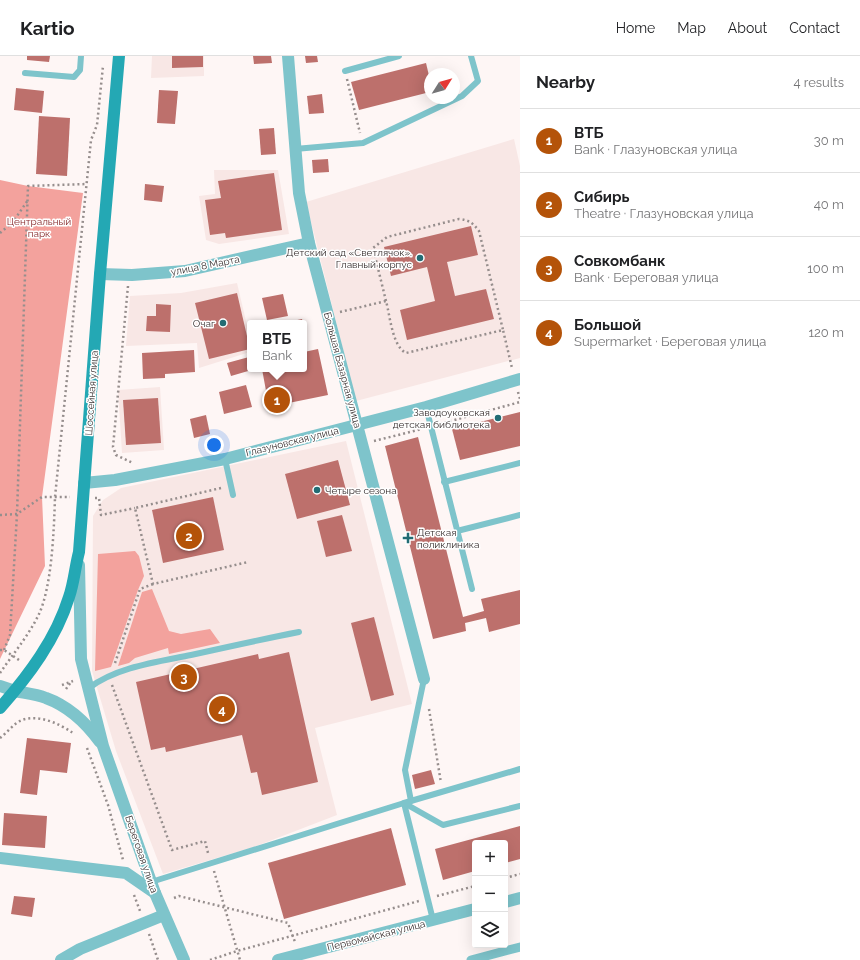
<!DOCTYPE html>
<meta charset="utf-8">
<style>
:root{--surface:#fff;--page:#f6f6f6;--text:#202124;--muted:#757577;--line:#e0e0e0;--accent:#b45309}
body{margin:0;font-family:Raleway,sans-serif;background:var(--page);color:var(--text)}
.controls{position:absolute;right:12px;bottom:12px;display:grid;overflow:hidden;border-radius:4px;box-shadow:0 4px 16px #0002}
.controls button{width:36px;height:36px;display:grid;place-items:center;padding:0;border:0;border-bottom:1px solid var(--line);background:var(--surface);color:var(--text);font:20px sans-serif}
.compass{position:absolute;left:424px;top:12px;width:36px;height:36px;border-radius:50%;background:var(--surface);box-shadow:0 4px 16px #0002;rotate:53deg}
.you{position:absolute;left:214px;top:389px;width:14px;height:14px;margin:-10px;border:3px solid #fff;border-radius:50%;background:#1a73e8;box-shadow:0 0 0 6px #1a73e833}
.badge{display:grid;place-items:center;width:26px;height:26px;border-radius:50%;background:var(--accent);color:#fff;font-size:13px;font-weight:700}
.pin{position:absolute;translate:-50% -50%;border:2px solid #fff;box-shadow:0 1px 4px #0006}
.popup{position:absolute;left:247px;top:264px;width:60px;height:52px;box-sizing:border-box;display:grid;place-content:center;border-radius:4px;background:var(--surface);filter:drop-shadow(0 1px 3px #0005);font-size:13px;white-space:nowrap;color:var(--muted)}
.popup b{font-size:15px;color:var(--text)}
.popup::after{content:'';position:absolute;left:50%;top:100%;margin-left:-8px;border:8px solid transparent;border-top-color:var(--surface)}
.list{margin:0;padding:0;list-style:none}
h2{display:flex;justify-content:space-between;align-items:center;height:52px;margin:0;padding:0 16px;font-size:17px}
h2 small{font-size:13px;font-weight:400;color:var(--muted)}
.list li{display:grid;grid-template-columns:26px 1fr auto;gap:12px;align-items:center;box-sizing:border-box;height:64px;padding:0 16px;border-top:1px solid var(--line)}
.list b{display:block;font-size:15px;white-space:nowrap}
.list p{margin:0;font-size:13px;white-space:nowrap;color:var(--muted)}
.list em{font-size:13px;font-style:normal;color:var(--muted)}
.icon{flex:none;width:22px;height:22px;fill:none;stroke:currentColor;stroke-width:2;stroke-linecap:round;stroke-linejoin:round}
.map{position:relative;flex:none;width:520px;height:904px;overflow:hidden}
header{display:flex;align-items:center;gap:24px;box-sizing:border-box;height:56px;padding:0 20px;background:var(--surface);border-bottom:1px solid var(--line)}
header strong{font-size:19px}
nav{display:flex;gap:22px;margin-inline-start:auto;font-size:14px}
main{display:flex}
aside{flex:1;background:var(--surface)}
.map>svg:first-child{display:block}
.built{fill:#f8e7e5}
.forest{fill:#f3a29d}
.building{fill:#bd706c}
.lines{fill:none;stroke-linecap:round;stroke-linejoin:round}
.path{stroke:#968e8d;stroke-width:2.5;stroke-dasharray:2 3;stroke-linecap:butt}
.service{stroke:#7ec4cb;stroke-width:6}
.pedestrian{stroke:#7ec4cb;stroke-width:9}
.minor{stroke:#7ec4cb;stroke-width:12}
.tertiary{stroke:#7ec4cb;stroke-width:12}
.secondary{stroke:#24a8b4;stroke-width:12}
.poi-dot{fill:#226c74;stroke:#fff;stroke-width:1.5}
.labels{text-anchor:middle;stroke-width:3;stroke-linejoin:round;paint-order:stroke}
.park-label{font-size:10px;fill:#882a2c;stroke:#fff}
.poi-label{font-size:10px;fill:#372f2f;stroke:#fff;text-anchor:end}
.street-label{font-size:10px;fill:#372f2f;stroke:#fff}
</style>
<header>
<strong>Kartio</strong>
<nav><a>Home</a><a>Map</a><a>About</a><a>Contact</a></nav>
</header>
<main>
<div class="map">
<svg width="520" height="904" viewBox="0 0 520 904">
<rect width="100%" height="100%" fill="#fef6f5"/>
<g class="built">
<path d="M152,0H204V20L151,22Z"/>
<path d="M514,83L520,110V302L356,345L306,146Z"/>
<path d="M214,114H278L289,178L219,188L206,184L199,140L215,138Z"/>
<path d="M237,227L250,282V296L199,312L197,287L126,290L130,240L181,237Z"/>
<path d="M160,331L164,394L122,397L118,334Z"/>
<path d="M346,385L412,648L315,672L337,759L254,791L163,818L116,695L92,615L93,460L103,444L121,432Z"/>
</g>
<g class="forest">
<path d="M0,124L28,130L83,137L42,441L45,510L0,603Z"/>
<path d="M135,495L139,500L144,520L138,534L111,611L95,615L98,498Z"/>
<path d="M152,533L169,575L181,578L210,573L220,587L169,598L168,592L135,602L129,607L118,610L142,536Z"/>
</g>
<g class="building">
<path d="M27,0H50L49,6L27,4Z"/>
<path d="M172,0H203V11L172,12Z"/>
<path d="M253,0H271L272,7L254,8Z"/>
<path d="M305,0H317L318,6L306,7Z"/>
<path d="M426,7L430,24V36L359,54L351,26Z"/>
<path d="M16,32L44,35L42,57L14,54Z"/>
<path d="M159,34L178,35L175,68L157,67Z"/>
<path d="M322,38L324,57L309,58L307,40Z"/>
<path d="M39,60L70,62L67,120L36,118Z"/>
<path d="M274,72L276,98L261,99L259,73Z"/>
<path d="M328,103L329,116L313,117L312,104Z"/>
<path d="M274,117L282,174L226,182L225,177L210,179L205,144L221,142L218,125Z"/>
<path d="M145,128L164,130L162,146L144,144Z"/>
<path d="M471,170L478,199L447,206L455,240L486,233L494,263L407,284L400,254L435,245L427,211L391,220L384,191Z"/>
<path d="M237,237L250,293L209,303L195,247Z"/>
<path d="M283,238L288,260L267,264L262,242Z"/>
<path d="M156,248L171,249L170,276L146,275L147,260H156Z"/>
<path d="M302,263L303,267H288V266Z"/>
<path d="M304,275L307,288H304Z"/>
<path d="M318,293L328,339L269,351L262,313H304V296Z"/>
<path d="M194,294L195,316L165,318V322L143,323L142,297Z"/>
<path d="M249,301L250,313H255L231,320L227,307Z"/>
<path d="M246,329L252,351L224,358L219,336Z"/>
<path d="M158,342L161,387L126,389L123,344Z"/>
<path d="M520,356V390L460,404L452,373Z"/>
<path d="M206,359L210,378L194,382L190,363Z"/>
<path d="M418,381L463,561L484,555L481,543L520,534V568L489,576L486,562L465,567L466,575L433,583L385,390Z"/>
<path d="M338,404L350,449L297,463L285,418Z"/>
<path d="M213,441L224,494L163,507L152,454Z"/>
<path d="M342,459L352,495L326,501L317,465Z"/>
<path d="M374,561L394,639L371,645L351,567Z"/>
<path d="M289,596L318,726L262,739L257,716L251,717L242,679L166,696L165,691L151,694L136,626L258,598L259,603Z"/>
<path d="M27,682L71,687L67,717L40,714L37,739L20,737Z"/>
<path d="M431,714L435,728L415,733L412,719Z"/>
<path d="M4,757L47,760L45,792L2,789Z"/>
<path d="M520,770V803L505,807V787H475V815L443,824L435,793Z"/>
<path d="M391,772L406,829L284,863L268,807Z"/>
<path d="M14,840L35,842L32,861L11,858Z"/>
</g>
<g class="lines">
<g class="path">
<path d="M347,23L360,77"/>
<path d="M0,177L13,166L28,144"/>
<path d="M128,230L113,391L116,399L133,407"/>
<path d="M386,245L373,192L387,181L459,163C469,164 473,167 479,175L503,274"/>
<path d="M340,256L386,245C390,259 392,290 406,297L503,274L512,312"/>
<path d="M518,336L520,343"/>
<path d="M440,368L520,346"/>
<path d="M374,385L422,373"/>
<path d="M221,432L135,452L153,528L248,506"/>
<path d="M95,442H99L101,459L135,452"/>
<path d="M0,459L17,458L42,441H70"/>
<path d="M0,594H4L19,604"/>
<path d="M4,594L10,579L17,458L28,130L87,128"/>
<path d="M115,607L140,533L153,528"/>
<path d="M0,617C13,598 29,579 39,558C52,530 54,473 55,441L91,84L97,69L103,10"/>
<path d="M62,629L73,625"/>
<path d="M112,629L172,794L205,785L208,797"/>
<path d="M66,633L71,626"/>
<path d="M429,653L441,727"/>
<path d="M0,682C7,677 14,667 22,664C39,658 60,668 73,677"/>
<path d="M87,692L108,749L123,804"/>
<path d="M214,815L240,904"/>
<path d="M505,822L520,818"/>
<path d="M134,839L140,855"/>
<path d="M437,840L475,830"/>
<path d="M174,842L179,840L288,867L295,886"/>
<path d="M149,878L158,904"/>
<path d="M210,904L237,895L419,845"/>
</g>
<g class="service">
<path d="M345,15L399,0"/>
<path d="M25,17L74,21L80,14L81,0"/>
<path d="M295,93L363,87L462,40L478,25L471,0"/>
<path d="M426,351L472,533"/>
<path d="M225,403L233,439"/>
<path d="M444,426L520,407"/>
<path d="M457,475L520,459"/>
<path d="M89,632C117,611 157,606 191,599C227,591 263,583 299,576"/>
<path d="M411,745L405,714L424,623"/>
<path d="M151,826L404,747L443,769L520,750"/>
<path d="M433,864L404,747L520,713"/>
</g>
<path class="pedestrian" d="M471,904L520,891"/>
<g class="minor">
<path d="M288,0L299,137L309,187L424,623"/>
<path d="M100,218L132,219L185,215L309,187"/>
<path d="M84,427L115,424L225,403L426,351L520,323"/>
<path d="M0,630L15,635"/>
<path d="M0,802L126,817L155,837"/>
<path d="M505,846L520,842"/>
<path d="M61,904L80,893L164,859"/>
<path d="M278,904L475,853"/>
</g>
<g class="tertiary">
<path d="M79,509L81,603L103,690L155,837L184,904"/>
<path d="M15,635C25,637 36,638 46,642C68,650 87,668 100,686"/>
</g>
<path class="secondary" d="M0,652C29,619 56,583 69,541C74,527 75,511 79,496L100,218L119,0"/>
</g>
<g class="poi-dot">
<circle cx="420" cy="202" r="4"/>
<circle cx="223" cy="267" r="4"/>
<circle cx="498" cy="362" r="4"/>
<circle cx="317" cy="434" r="4"/>
<path d="M406 476h4v4h4v4h-4v4h-4v-4h-4v-4h4z"/>
</g>
<g class="labels">
<g class="park-label">
<text x="39" y="169">Центральный<tspan x="39" dy="12">парк</tspan></text>
</g>
<g class="poi-label">
<text x="412" y="200">Детский сад «Светлячок».<tspan x="412" dy="12">Главный корпус</tspan></text>
<text x="215" y="271">Очаг</text>
<text x="490" y="360">Заводоуковская<tspan x="490" dy="12">детская библиотека</tspan></text>
<text x="325" y="438" text-anchor="start">Четыре сезона</text>
<text x="417" y="480" text-anchor="start">Детская<tspan x="417" dy="12">поликлиника</tspan></text>
</g>
<g class="street-label">
<text transform="translate(205 209) rotate(-11)" y="4">улица 8 Марта</text>
<text transform="translate(343 314) rotate(75)" y="4">Большая Базарная улица</text>
<text transform="translate(91 337) rotate(-86)" y="4">Шоссейная улица</text>
<text transform="translate(292 385) rotate(-14)" y="4">Глазуновская улица</text>
<text transform="translate(142 798) rotate(71)" y="4">Береговая улица</text>
<text transform="translate(376 879) rotate(-14)" y="4">Первомайская улица</text>
</g>
</g>
</svg>
<div class="controls">
<button>+</button>
<button>−</button>
<button><svg class="icon" aria-label="layers" viewBox="0 0 24 24"><path d="M12 4l9 5-9 5-9-5zM3 14l9 5 9-5"/></svg></button>
</div>
<svg class="compass" viewBox="-18 -18 36 36"><path d="M0-13l5 13h-10z" fill="#e53935"/><path d="M0 13l5-13h-10z" fill="#757577"/></svg>
<div class="you"></div>
<div class="pin badge" style="left:277px;top:344px">1</div>
<div class="popup"><b>ВТБ</b>Bank</div>
<div class="pin badge" style="left:189px;top:480px">2</div>
<div class="pin badge" style="left:184px;top:621px">3</div>
<div class="pin badge" style="left:222px;top:653px">4</div>
</div>
<aside>
<h2>Nearby<small>4 results</small></h2>
<ul class="list">
<li><span class="badge">1</span><div><b>ВТБ</b><p>Bank · Глазуновская улица</p></div><em>30 m</em></li>
<li><span class="badge">2</span><div><b>Сибирь</b><p>Theatre · Глазуновская улица</p></div><em>40 m</em></li>
<li><span class="badge">3</span><div><b>Совкомбанк</b><p>Bank · Береговая улица</p></div><em>100 m</em></li>
<li><span class="badge">4</span><div><b>Большой</b><p>Supermarket · Береговая улица</p></div><em>120 m</em></li>
</ul>
</aside>
</main>
